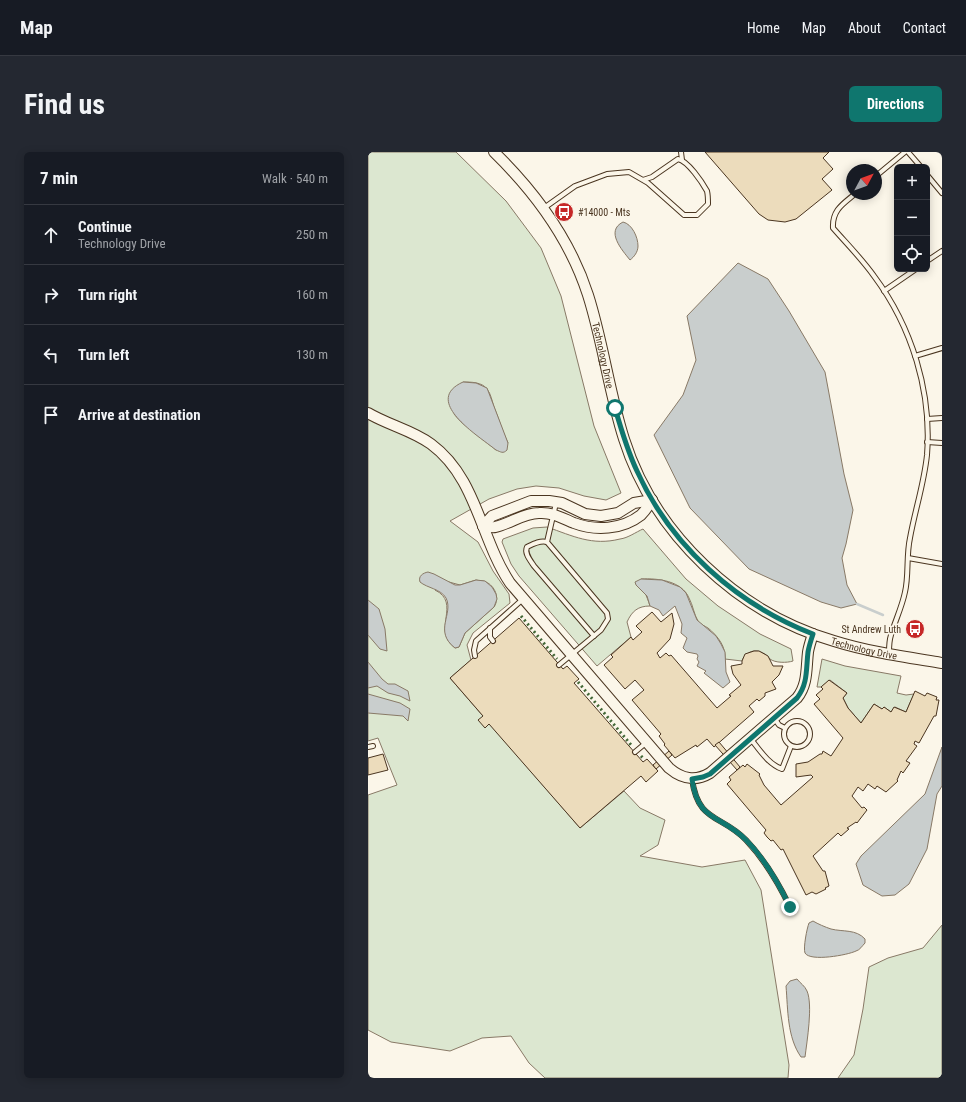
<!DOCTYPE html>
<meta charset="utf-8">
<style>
:root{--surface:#171b24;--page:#242831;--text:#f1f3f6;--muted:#9ea1a6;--line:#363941;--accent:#0f766e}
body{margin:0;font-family:"Roboto Condensed",sans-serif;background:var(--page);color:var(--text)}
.controls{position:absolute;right:12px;top:12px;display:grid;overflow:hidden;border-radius:6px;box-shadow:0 2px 10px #0003}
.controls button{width:36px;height:36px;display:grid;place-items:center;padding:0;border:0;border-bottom:1px solid var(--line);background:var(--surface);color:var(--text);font:20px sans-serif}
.compass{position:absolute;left:478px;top:12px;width:36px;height:36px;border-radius:50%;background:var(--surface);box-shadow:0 2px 10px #0003;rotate:49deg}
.stop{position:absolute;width:12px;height:12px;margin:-9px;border:3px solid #0f766e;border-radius:50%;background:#fff}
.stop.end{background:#0f766e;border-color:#fff;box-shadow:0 1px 4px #0008}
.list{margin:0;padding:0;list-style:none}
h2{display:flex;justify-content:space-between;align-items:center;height:52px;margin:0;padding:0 16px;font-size:17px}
h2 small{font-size:13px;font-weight:400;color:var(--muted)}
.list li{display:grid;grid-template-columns:26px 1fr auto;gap:12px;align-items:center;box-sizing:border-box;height:60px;padding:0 16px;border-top:1px solid var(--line)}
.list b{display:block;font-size:15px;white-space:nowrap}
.list p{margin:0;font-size:13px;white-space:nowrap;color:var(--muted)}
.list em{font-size:13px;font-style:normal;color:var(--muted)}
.icon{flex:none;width:22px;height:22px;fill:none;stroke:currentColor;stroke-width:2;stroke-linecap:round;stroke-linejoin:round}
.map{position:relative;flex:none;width:574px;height:926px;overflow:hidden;border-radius:6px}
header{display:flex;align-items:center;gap:24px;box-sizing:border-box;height:56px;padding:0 20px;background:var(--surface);border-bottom:1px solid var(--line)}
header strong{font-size:19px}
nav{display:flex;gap:22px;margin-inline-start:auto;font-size:14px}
.intro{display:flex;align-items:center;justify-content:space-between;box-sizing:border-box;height:96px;padding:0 24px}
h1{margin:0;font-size:28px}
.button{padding:10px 18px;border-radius:6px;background:var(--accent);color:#fff;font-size:14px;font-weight:700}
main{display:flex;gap:24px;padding:0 24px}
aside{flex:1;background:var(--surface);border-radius:6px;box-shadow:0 2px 10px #0003}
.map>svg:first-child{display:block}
.green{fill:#dce7d0;stroke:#887966;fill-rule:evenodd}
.water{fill:#c9cecd;stroke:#887966}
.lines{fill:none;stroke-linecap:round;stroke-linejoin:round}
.stream{stroke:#c9cecd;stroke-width:2.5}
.building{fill:#ecdcbc;stroke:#4a3520}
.service-casing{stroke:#4a3520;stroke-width:6}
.tertiary-casing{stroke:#4a3520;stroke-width:12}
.service{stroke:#fbf6e9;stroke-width:4}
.tertiary{stroke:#fbf6e9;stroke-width:10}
.hedge{stroke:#436837;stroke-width:3;stroke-dasharray:2 3;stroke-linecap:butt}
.route{stroke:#0f766e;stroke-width:5}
.labels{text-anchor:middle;stroke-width:3;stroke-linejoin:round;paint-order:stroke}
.poi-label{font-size:10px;fill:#4a3520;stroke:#fbf6e9;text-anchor:start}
.street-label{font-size:10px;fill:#4a3520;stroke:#fbf6e9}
</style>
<header>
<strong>Map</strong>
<nav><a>Home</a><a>Map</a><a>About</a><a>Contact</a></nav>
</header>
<div class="intro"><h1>Find us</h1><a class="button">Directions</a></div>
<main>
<aside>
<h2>7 min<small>Walk · 540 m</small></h2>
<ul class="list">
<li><svg class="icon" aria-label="ahead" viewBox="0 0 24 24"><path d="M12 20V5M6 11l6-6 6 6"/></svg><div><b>Continue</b><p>Technology Drive</p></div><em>250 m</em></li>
<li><svg class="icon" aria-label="right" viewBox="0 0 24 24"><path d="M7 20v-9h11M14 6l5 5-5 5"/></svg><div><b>Turn right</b></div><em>160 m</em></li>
<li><svg class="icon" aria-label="left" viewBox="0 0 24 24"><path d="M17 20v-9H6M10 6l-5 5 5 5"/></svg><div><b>Turn left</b></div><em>130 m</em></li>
<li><svg class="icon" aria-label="arrive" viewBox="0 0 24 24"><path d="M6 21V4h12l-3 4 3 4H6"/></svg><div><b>Arrive at destination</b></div></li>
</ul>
</aside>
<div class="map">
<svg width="574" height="926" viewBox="0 0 574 926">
<rect width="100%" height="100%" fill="#fbf6e9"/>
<g class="green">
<path d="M0,0H88L138,49L173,96L193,144L226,274L253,341L238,348L216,344L191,336L168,334L149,337L121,347L82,369L110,390L125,419L141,442L142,451L105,481L99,493L103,508L82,526L212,676L256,639L272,656L297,668L290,693L272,704L334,715L377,708L393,738L421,913L420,926H177L161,911L143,884L114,886L82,899L23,890L0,878V643L29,633L10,586L0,589ZM95,230C103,230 114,230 119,237C123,242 124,249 126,255C131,267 134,279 140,291L128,298L93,270L86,262ZM108,428C111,429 115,428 118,430C127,434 132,446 126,455L97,481L91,495L87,496C63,478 94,451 67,438L81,430L92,433Z"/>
<path d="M179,375C205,384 224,394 252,387C260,386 268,380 275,377L318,427L350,454L392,482L423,497L425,509C419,511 407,511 402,507C400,505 398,502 395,501C387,496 377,500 374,509L357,507C358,495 350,484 340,476C337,474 333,473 330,469C326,463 325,453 321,446C314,429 290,426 273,427C275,438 279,444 282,454C270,454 264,459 259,470L263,485L229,514L151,424L143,412L134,390L135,387L165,376Z"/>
<path d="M454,507L477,514L533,524L529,541L538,543L546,542L538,560L527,555L523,560L516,555L514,557L506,552L493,571L480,556L475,546L479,541L462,528L453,535H449Z"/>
<path d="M574,773V926H470L486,903L495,857L501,815L520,806L555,796Z"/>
</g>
<g class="water">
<path d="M255,70C264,72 270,85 270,94C270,100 266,105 262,108C254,98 237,79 255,70Z"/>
<path d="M370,111L400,127L421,159L457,220L476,322L485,358L478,392L474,406L479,433L489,452L473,456L453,450L381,417L322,356L286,283L315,243L328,208L319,164Z"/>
<path d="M95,230L108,231L119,236L140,291L139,298C135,302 133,300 128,298C112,285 53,249 95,230Z"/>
<path d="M60,420L66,422L87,433H92L108,428L117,429L124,435L128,442L129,447L126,455L97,481L91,495L87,496C65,479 86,462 78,446C73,437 59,436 52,430C50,424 55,421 60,420Z"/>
<path d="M273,427L294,428L312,435L318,441L329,468L348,484L353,492L357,500L358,520L362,530L355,536L336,521L338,519L329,514L331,510L329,507L330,504L329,502L319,500L315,496L319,486L313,481L314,472L307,454L295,464L291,458L282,454L279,444L268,433L267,430Z"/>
<path d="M0,448L11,457L17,477L19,499L12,497L0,483Z"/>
<path d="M0,510L14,527L20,532H27L40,539L42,549L32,544L20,541L9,534L0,536Z"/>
<path d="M0,542L32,551L42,557L40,569L35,564L0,561Z"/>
<path d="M574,595V634L569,642L559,697L541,732L527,743L514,744L495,733L488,712L493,704L557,642Z"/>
<path d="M445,769C450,772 457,775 463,777C475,780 488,777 497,787V791C494,794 492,798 488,799C480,803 442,810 437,801C435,796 439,776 441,771Z"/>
<path d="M429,827C432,831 437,834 439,839C445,853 439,889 437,905H433C419,885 420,858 418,834L422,829Z"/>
</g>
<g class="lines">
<path class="stream" d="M489,452L515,463"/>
</g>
<g class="building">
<path d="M337,0H461L455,6L465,17L454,27L464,38L428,67L417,70L400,68L391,62Z"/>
<path d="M284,460L293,470L304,461L306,472L302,487L289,501L292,506L298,501L301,504L303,503L349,556L363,544L361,543L373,533L365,522L363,514L374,512V509L377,502L386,499H391L400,504L405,514H415L411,523L404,530L408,537L397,541V544L391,549L389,547L381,554L386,560L346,595L339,587L329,595L328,593L307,606L296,593L297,592L291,584L293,582L264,548L276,538L267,528L257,537L236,513L245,505L243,503L263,485L265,488L274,480L268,474Z"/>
<path d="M151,466L195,517L199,514L211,527L206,531L275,610L279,607L290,619L278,630L273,624L212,676L121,572L117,576L110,568L115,564L82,526Z"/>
<path d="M461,528L479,541L475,546L480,556L493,571L506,552L514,557L516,555L523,560L526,555L538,560L547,539L557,544L559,541L569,545L568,548H571L568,564H566L551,591L547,589L546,592L549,594L538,609L542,611L535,621L533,619L529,628L530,629L518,640L509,634L507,637L500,632L495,639L490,635L484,644L494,656L496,655L499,658L489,671L488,670L479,676L481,677L473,684L470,681L445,704L455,719H457L461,734L457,736L458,737L448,742L444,740L438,743L415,697L413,698L405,688L403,689L399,685L396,681L398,678L359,632L363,628L361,625L375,613L377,615L379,612L392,622L391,623L396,633L413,653L445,625L443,623L428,625V612L440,610L452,602H454L455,599L463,604L475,586L446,552L452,547L448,543L455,537L453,535Z"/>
<path d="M351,590L372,615L369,618L347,593Z"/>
<path d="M301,599L304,603L288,617L285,613Z"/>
<path d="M15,602L20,618L0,623V606Z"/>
</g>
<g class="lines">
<g class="service-casing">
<g id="service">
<path d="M313,0L314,8"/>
<path d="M540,0L553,15"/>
<path d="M559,23L574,41"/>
<path d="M508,24L537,0"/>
<path d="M487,42C475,52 464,58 465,76C479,92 494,107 506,124C544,175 564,240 559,303C556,332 547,358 542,386C538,404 541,423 537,440C534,455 527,469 523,483C521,489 521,495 521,501"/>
<path d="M176,56L207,34L239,22L261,20L280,31L316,63H329L340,52C340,48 340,43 339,39C334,30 320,9 310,7L284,25L275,28"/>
<path d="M559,109L574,99"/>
<path d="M516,139L548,117"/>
<path d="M547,204L574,196"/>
<path d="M559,267L574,266"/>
<path d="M559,290L574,291"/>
<path d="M188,351L179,390L239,461L240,467L233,478L191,513"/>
<path d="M179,390C172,388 165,392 159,395C156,401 162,408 166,414L226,484"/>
<path d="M540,406L574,412"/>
<path d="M122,476V485L125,489"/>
<path d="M107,504L106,498L108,489L155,447"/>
<path d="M406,566L411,573L417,576"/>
<circle cx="429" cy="582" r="13"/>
<path d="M382,586C391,597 400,612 414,617L423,594"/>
<path d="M0,595L5,594"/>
<path d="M267,600L279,590"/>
<path d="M324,627C330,671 353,662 378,688C397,708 410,730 422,755"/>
</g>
</g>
<g class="tertiary-casing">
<g id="tertiary">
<path id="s1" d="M126,0C168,41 202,87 220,143C235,190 241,240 256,287C286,382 370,461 466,489C501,500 538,505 574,511"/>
<path d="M0,261C20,273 44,278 63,292C109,326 112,386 142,431L301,616C314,627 327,630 342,621L429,546C440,532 438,517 440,500C441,494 443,488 445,482"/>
<path d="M115,374C119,374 124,376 127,375C142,372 155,361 171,361C184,360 194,366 206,371C227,379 254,378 273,363C277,359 281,353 284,348"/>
<path d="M115,374L124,364L163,349H181L194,351L217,362L233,364L250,361L266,351L284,348"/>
</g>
</g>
<use href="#service" class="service"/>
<use href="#tertiary" class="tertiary"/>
<g class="hedge">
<path d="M153,464L189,507"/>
<path d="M210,530L264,594"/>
<path d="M273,604L276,607"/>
</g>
</g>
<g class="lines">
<path class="route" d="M247,256C253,277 259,298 269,319C303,394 368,452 445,482C443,488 441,494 440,500C438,517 440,532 429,546L342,622L335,625L324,627C330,671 353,662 378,688C397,707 410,730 422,755"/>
</g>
<defs>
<g id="bus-disc" transform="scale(1)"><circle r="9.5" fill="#c62828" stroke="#fbf6e9"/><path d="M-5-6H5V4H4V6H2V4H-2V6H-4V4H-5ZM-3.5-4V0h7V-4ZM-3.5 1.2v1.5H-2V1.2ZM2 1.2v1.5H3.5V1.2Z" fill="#fff"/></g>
</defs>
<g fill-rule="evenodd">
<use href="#bus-disc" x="196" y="60"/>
<use href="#bus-disc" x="547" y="477"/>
</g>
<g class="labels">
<g class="poi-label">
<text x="210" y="64">#14000 - Mts</text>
<text x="533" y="481" text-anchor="end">St Andrew Luth</text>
</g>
<g class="street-label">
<text dy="4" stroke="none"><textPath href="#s1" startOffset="235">Technology Drive</textPath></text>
<text dy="4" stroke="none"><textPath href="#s1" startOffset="655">Technology Drive</textPath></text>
</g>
</g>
</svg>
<div class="controls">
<button>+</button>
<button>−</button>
<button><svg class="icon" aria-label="locate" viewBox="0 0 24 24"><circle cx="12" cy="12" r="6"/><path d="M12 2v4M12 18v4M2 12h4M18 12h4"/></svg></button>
</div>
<svg class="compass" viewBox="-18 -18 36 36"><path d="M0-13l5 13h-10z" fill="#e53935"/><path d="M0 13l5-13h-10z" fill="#9ea1a6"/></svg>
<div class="stop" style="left:247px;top:256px"></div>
<div class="stop end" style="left:422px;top:755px"></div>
</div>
</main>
